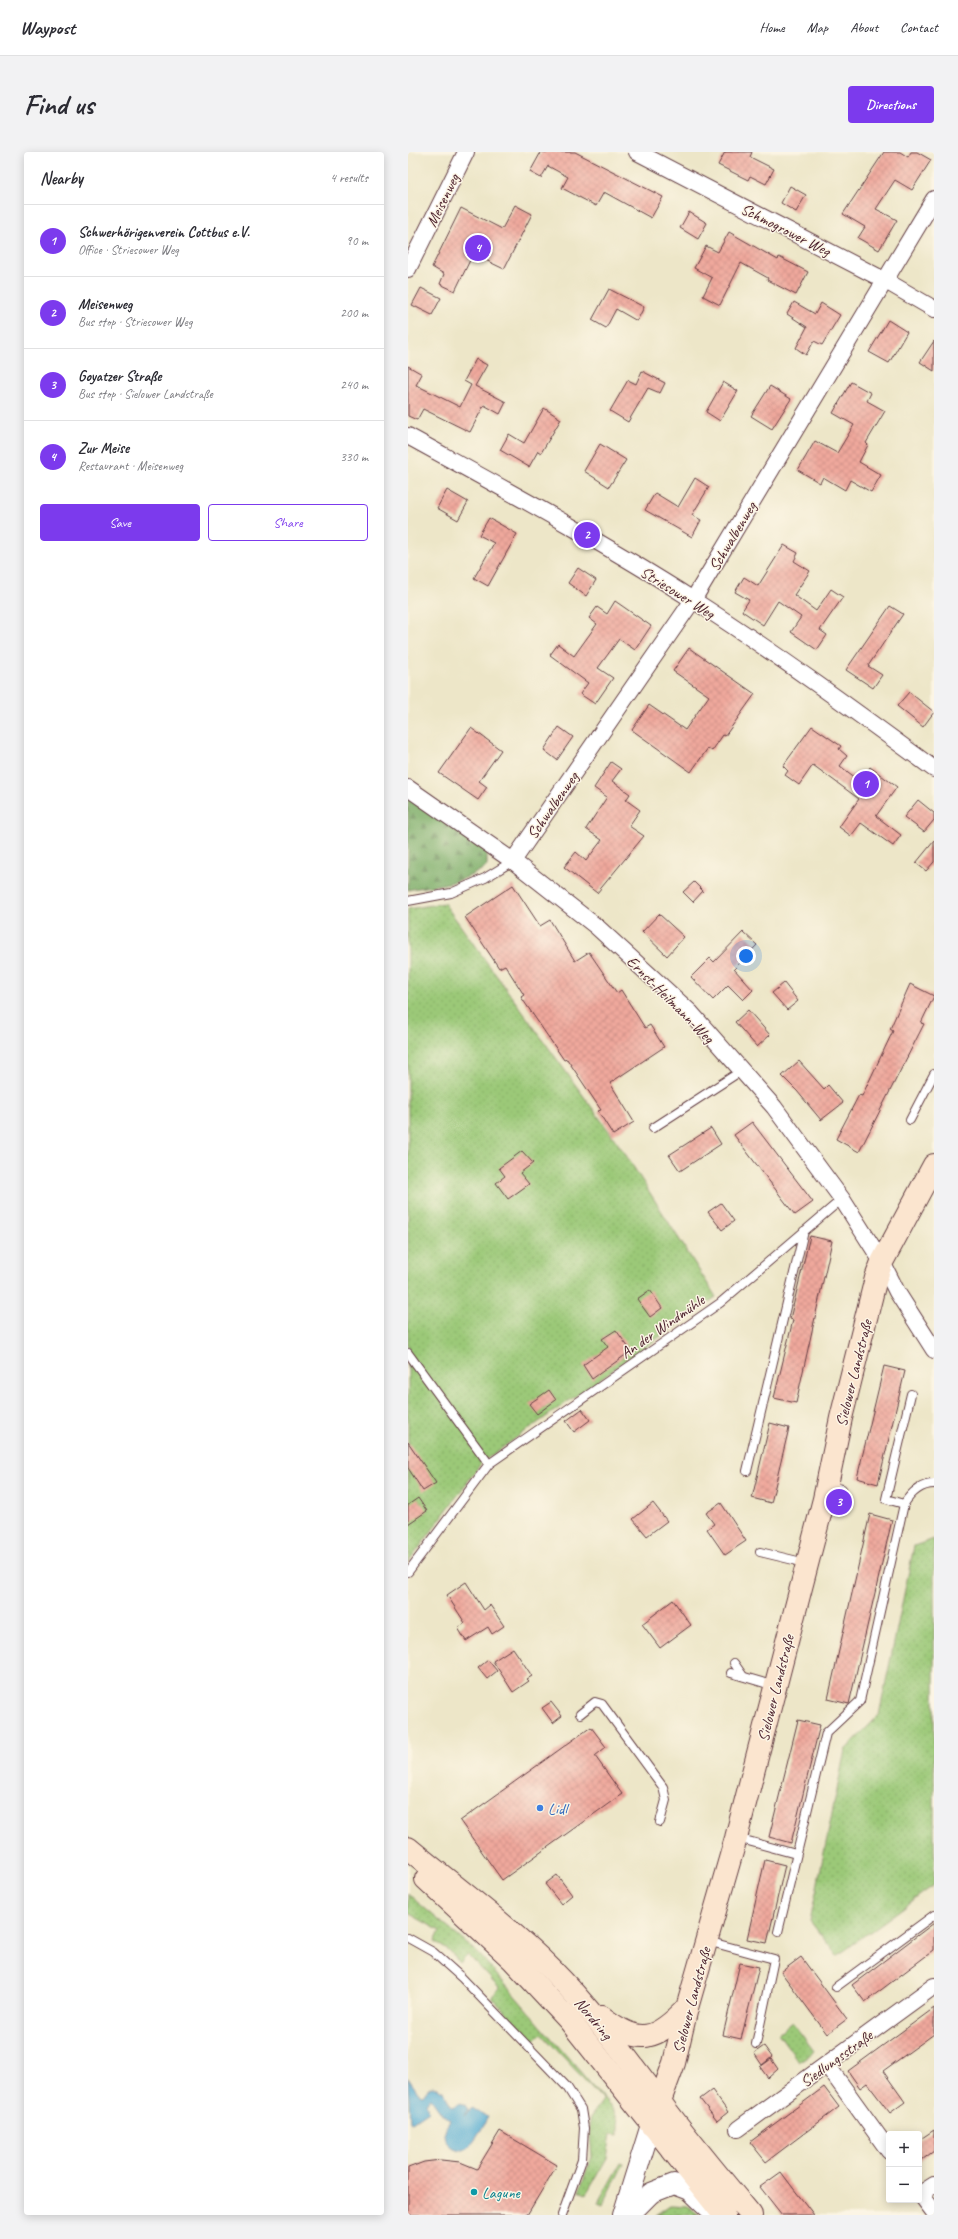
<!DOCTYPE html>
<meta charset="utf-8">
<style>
:root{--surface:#fff;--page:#f2f2f3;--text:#2b2b33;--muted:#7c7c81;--line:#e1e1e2;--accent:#7c3aed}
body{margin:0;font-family:Caveat,sans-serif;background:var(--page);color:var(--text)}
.controls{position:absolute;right:12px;bottom:12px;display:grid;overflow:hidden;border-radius:4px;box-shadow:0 2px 10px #0003}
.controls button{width:36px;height:36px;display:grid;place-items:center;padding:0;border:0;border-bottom:1px solid var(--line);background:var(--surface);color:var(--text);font:20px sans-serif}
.you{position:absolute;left:338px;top:804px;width:14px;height:14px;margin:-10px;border:3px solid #fff;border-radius:50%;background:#1a73e8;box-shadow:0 0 0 6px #1a73e833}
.badge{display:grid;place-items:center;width:26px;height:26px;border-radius:50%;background:var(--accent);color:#fff;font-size:13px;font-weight:700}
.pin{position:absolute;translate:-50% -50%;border:2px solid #fff;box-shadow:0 1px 4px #0006}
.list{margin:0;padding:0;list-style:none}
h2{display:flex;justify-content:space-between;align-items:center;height:52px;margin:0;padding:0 16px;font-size:17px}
h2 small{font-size:13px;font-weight:400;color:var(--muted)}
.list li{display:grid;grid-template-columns:26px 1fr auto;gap:12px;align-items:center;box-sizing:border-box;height:72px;padding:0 16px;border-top:1px solid var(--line)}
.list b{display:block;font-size:15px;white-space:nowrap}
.list p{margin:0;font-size:13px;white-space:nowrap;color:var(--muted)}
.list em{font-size:13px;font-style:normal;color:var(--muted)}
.actions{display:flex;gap:8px;padding:12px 16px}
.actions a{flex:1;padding:9px 0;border:1px solid var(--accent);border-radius:4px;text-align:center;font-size:14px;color:var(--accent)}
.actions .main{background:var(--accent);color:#fff}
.map{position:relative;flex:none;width:526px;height:2063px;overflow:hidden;border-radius:4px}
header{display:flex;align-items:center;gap:24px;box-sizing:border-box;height:56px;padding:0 20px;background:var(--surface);border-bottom:1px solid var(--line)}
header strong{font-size:19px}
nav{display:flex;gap:22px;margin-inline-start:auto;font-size:14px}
.intro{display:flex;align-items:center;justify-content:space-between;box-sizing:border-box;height:96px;padding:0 24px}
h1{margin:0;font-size:28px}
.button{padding:10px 18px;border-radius:4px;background:var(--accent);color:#fff;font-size:14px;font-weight:700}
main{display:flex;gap:24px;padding:0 24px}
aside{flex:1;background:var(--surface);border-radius:4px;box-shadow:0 2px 10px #0003}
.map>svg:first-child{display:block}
.green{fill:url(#green-dots);stroke:#727452}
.forest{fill:url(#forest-firs);stroke:#63664a}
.water{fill:#56add3;stroke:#50667f}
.building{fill:url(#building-cross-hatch)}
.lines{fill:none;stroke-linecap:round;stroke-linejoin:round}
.service-casing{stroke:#623d43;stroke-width:10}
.minor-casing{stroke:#623d43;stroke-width:18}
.tertiary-casing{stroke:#623d43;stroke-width:22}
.secondary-casing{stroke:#623d43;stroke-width:24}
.service{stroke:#fff;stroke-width:8}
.minor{stroke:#fff;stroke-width:16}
.tertiary{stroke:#fff;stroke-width:20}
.secondary{stroke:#fbe5cf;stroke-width:22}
.shop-dot{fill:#3f7fe0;stroke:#fcf5e5;stroke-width:1.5}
.culture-dot{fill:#0f9aa8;stroke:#fcf5e5;stroke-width:1.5}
.labels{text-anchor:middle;stroke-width:3;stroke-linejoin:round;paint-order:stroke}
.street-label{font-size:16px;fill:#4a1f2b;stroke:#fcf5e5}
.shop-label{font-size:16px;fill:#366cbe;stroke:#fcf5e5;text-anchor:start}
.culture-label{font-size:16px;fill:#0d838f;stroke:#fcf5e5;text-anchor:start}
</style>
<header>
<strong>Waypost</strong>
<nav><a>Home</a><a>Map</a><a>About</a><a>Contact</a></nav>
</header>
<div class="intro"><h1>Find us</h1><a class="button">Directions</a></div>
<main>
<aside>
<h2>Nearby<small>4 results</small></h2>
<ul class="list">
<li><span class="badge">1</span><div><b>Schwerhörigenverein Cottbus e.V.</b><p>Office · Striesower Weg</p></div><em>90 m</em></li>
<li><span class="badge">2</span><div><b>Meisenweg</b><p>Bus stop · Striesower Weg</p></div><em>200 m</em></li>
<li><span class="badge">3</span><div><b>Goyatzer Straße</b><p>Bus stop · Sielower Landstraße</p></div><em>240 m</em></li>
<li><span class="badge">4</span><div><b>Zur Meise</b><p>Restaurant · Meisenweg</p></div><em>330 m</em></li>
</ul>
<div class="actions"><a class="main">Save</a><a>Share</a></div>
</aside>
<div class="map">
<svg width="526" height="2063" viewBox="0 0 526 2063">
<defs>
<pattern id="green-dots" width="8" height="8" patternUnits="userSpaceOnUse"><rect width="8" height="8" fill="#9bc978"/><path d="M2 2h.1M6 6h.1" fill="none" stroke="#87ac68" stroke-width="1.8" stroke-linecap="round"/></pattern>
<pattern id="forest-firs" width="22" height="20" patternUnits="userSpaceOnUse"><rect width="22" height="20" fill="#7cad68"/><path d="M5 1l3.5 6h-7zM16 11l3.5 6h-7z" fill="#688c56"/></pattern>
<pattern id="building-cross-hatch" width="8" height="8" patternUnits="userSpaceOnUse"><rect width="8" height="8" fill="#efa89c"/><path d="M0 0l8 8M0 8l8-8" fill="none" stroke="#ce9087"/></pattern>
</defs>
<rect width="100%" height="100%" fill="#fcf5e5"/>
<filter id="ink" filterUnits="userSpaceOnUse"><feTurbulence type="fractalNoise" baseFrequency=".025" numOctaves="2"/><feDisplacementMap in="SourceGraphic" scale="8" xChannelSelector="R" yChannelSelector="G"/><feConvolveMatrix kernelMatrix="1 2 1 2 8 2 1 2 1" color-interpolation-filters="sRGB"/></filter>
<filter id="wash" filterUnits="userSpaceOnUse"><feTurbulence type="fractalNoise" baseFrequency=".012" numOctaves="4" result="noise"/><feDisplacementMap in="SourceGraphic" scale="16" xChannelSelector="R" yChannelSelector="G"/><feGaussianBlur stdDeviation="0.9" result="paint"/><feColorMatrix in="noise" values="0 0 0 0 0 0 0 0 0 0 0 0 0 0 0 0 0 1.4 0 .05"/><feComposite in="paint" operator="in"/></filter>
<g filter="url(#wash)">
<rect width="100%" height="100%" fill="#ede6c8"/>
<g class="green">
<path d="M36,751L216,1000L308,1145L74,1310L0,1411V757Z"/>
<path d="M526,1387V1733L429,1804L402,1769L437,1598L471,1563L506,1394Z"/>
<path d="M0,1742L71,1802L206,1959L210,1970V1983L203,1982L199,2006L178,2042L171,2039L184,2005L181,1967L195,1948L134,1882L125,1889L83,1845L92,1836L60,1803L52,1811L41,1799L27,1790L32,1779L0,1761Z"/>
<path d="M384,1870L406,1899L391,1910L370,1881Z"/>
<path d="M213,2010L216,2011L195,2053L190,2051Z"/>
<path d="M263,2053L280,2054L291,2063H248Z"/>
</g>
<path class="forest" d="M0,645L79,697V714C53,733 30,732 0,738Z"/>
<path class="water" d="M0,1926L11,1942L15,1943L21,1935L25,1934L35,1939L44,1955L52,1951L57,1953L60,1958L57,1964L64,1956L80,1965C73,1976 64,2004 46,1996C40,1994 36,1988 36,1981L42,1968L35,1964L23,1947L18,1951L20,1959L4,1970L2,1969Z"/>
<g id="blocks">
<g class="building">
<path d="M133,0H167L255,45L243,66L196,40L188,54L154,36L160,25L140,14L133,26L122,20Z"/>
<path d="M317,0H344L342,5L366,17L358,32L342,24L340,28L310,13Z"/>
<path d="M476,0H492L500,5L503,0H509L523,8L504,38L487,28L468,57L489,68L471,98L450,86L457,75L435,62Z"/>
<path d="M382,34L398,43L388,60L373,51Z"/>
<path d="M107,53L124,62L96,117L65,102L47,139L32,132L36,122L24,115L53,56L94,77Z"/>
<path d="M281,60L299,71L290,87L272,76Z"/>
<path d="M321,80L370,108L371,105L400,120L388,143L359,128L360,126L333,111L312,153L295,144L304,126L286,116L298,94L310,100Z"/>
<path d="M13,136L33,146L24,163L4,153Z"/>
<path d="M201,137L236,155L229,169L208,157L198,176L184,168Z"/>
<path d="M386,150L407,162L413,151L432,163L414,193L406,189L398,203L388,196L399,175L379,162Z"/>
<path d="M480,168L499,180L481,211L461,200Z"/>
<path d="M526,189V219L512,210Z"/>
<path d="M68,207L79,213L67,234L98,250L92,262L76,253L62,280L15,257L9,268L0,264V214L14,222L8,233L52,255L63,233L56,229Z"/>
<path d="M234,219L257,231L252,241L240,236L220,270L202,259L220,228L228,232Z"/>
<path d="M315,230L330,239L312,269L298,260Z"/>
<path d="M443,230L463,241L459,249L477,259L458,291L460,293L451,310L473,323L463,340L442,328L437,338L415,325L412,331L390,318L407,289L429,301L446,273L425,261Z"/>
<path d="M362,234L383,247L364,277L343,264Z"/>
<path d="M136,256L153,267L133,301L130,299L121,315L92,298L101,282L116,291Z"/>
<path d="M192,292L218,308L201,335L176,319Z"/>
<path d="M287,326L301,335L284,363L293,368L284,385L237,358L247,341L270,355Z"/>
<path d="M39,338L60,350L50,368L29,356Z"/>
<path d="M81,366L109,382L80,434L66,426L86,391L71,383Z"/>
<path d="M376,393L390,401L386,409L402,419L386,443L408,459L423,437L435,445L412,478L419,483L409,498L383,480L393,465L370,449L355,473L334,459L341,448L327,440L336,425L350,434Z"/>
<path d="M170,416L188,428L178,444L160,431Z"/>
<path d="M207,449L243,474L227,498L211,487L190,516L205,526L187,552L172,542L180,531L142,503L150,492L166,504L189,472L181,466L189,455L199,462Z"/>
<path d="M482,454L495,462L460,514L474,523L465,536L438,518Z"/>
<path d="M281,496L347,542L317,584L315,583L304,599L300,596L283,620L224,578L241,553L277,578L301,544L265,519Z"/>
<path d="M501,540L526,560L515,575L489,554Z"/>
<path d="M404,574L433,594L431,597L439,604L432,614L452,629L462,615L489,635L468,664L493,683L485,694L453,671L443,684L431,675L451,647L405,613L391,633L377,623L380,619L375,614Z"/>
<path d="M151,575L165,585L149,608L136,598Z"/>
<path d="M63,576L93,598L71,629L79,635L70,648L31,621Z"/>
<path d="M203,610L213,617L204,629L222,642L218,648L232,658L221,674L236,684L189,741L156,715L168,700L178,709L194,688L178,677L199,645L186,636Z"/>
<path d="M510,648L526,661V668L516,680L496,665Z"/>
<path d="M526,689V710L518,719L508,711Z"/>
<path d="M286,730L295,739L285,750L275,740Z"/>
<path d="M105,733L132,774L142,768L167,809L181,800L209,841L213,838L237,876L242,873L256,895L202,931L226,970L205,983L190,959L193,958L159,907L156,908L113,845L116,843L97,813L91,816L57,765Z"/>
<path d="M251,762L276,785L259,804L234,780Z"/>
<path d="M335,780L349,793L326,817L345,838L335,848L320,833L305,848L283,825L302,806L306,810Z"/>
<path d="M376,831L390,849L379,858L364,841Z"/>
<path d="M502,832L526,844L513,871L516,872L451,1000L428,987L451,943L454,944L485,879L482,877Z"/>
<path d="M340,858L362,883L349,895L327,870Z"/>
<path d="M391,909L416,937L420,933L435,951L413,968L389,939L374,924Z"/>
<path d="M344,970L405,1050L387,1063L326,983Z"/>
<path d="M303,976L313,992L272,1019L261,1003Z"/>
<path d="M114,999L125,1011L112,1021L121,1032L100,1047L88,1031L97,1024L91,1016Z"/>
<path d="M313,1051L326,1069L314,1078L300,1060Z"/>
<path d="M402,1084L424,1089L388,1251L366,1246L385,1168L382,1167Z"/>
<path d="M242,1138L254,1156L242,1165L229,1147Z"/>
<path d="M208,1178L223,1199L184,1227L175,1213L200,1195L194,1187Z"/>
<path d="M476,1214L497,1219L470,1332L449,1326Z"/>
<path d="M141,1238L148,1248L129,1262L121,1252Z"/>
<path d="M174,1257L182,1268L166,1280L158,1269Z"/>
<path d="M362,1271L381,1276L363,1351L344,1346Z"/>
<path d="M0,1290L28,1331L15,1339L0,1316Z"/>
<path d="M10,1346L19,1359L0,1372V1353Z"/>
<path d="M245,1351L259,1369L239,1384L225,1367Z"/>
<path d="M313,1351L338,1389L317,1403L299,1377L306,1372L298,1361Z"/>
<path d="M462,1362L484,1368L441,1552L420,1547Z"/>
<path d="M58,1430L76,1458L82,1453L96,1474L84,1482L80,1475L58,1489L50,1476L57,1471L39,1443Z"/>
<path d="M265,1448L283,1473L252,1496L234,1472Z"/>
<path d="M105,1496L124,1524L119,1527L121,1529L105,1540L85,1509Z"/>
<path d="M80,1508L89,1519L79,1527L70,1516Z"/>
<path d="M143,1550L154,1564L145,1571L134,1556Z"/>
<path d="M390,1568L412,1573L383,1691L361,1685Z"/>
<path d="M183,1575L198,1595L187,1604L214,1642L94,1728L52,1669Z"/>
<path d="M357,1708L377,1713L359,1791L339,1787Z"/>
<path d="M149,1723L164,1743L153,1752L137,1732Z"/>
<path d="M526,1771V1798L457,1850L444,1833Z"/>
<path d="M393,1805L439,1867L419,1882L373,1820Z"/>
<path d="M332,1811L351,1815L333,1887L315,1883Z"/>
<path d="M526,1856V1882L475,1919L497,1950L482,1961L459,1931L452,1936L440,1919Z"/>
<path d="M356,1894L364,1905L354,1913L346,1901Z"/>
<path d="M363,1907L370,1917L360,1926L352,1915Z"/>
<path d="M416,1935L431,1955L358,2010L342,1990Z"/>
<path d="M304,1938L320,1960L309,1969L292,1947Z"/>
<path d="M526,1978V1999L511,2010V1988Z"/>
<path d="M92,1979L149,2013L119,2063H0V2016L16,2010L33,2008L52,2010L69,2017Z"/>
<path d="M373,2020L385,2036L406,2063H374L352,2035Z"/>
</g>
</g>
</g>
<g filter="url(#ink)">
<use href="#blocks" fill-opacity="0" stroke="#623d43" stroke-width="1"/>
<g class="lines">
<g class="service-casing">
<g id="service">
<path d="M0,749L43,741L77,726L105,709"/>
<path d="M502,968L526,922"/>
<path d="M245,976L333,919"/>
<path d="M0,1201L81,1312"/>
<path d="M339,1319L396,1079"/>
<path d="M420,1334L434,1337"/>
<path d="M496,1352L478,1347L503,1242"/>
<path d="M352,1400L398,1411"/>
<path d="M0,1420L81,1312L312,1151L434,1047"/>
<path d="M326,1511L335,1524"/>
<path d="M323,1521L367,1534"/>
<path d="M172,1562L187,1550L194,1552L255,1635L258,1648L252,1670"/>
<path d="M329,1686L388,1702"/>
<path d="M370,1780L418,1581L452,1549L496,1352C503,1341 512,1332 526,1332"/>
<path d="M0,1786L25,1800L54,1826L159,1935L173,1957L176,1976L174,2008L154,2063"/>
<path d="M299,1789L366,1807L348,1892"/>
<path d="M428,1835L526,1763"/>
</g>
</g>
<g class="minor-casing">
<g id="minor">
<path d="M229,0L478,129L526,157"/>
<path d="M0,117L58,0"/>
<path d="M0,284C96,337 193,389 285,448C368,501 447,559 526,617"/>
<path d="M0,636L105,709L189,775L283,861L366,955L434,1047L474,1110L489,1140L526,1198"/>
<path d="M105,709L285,448L526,47"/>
<path d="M419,1913L481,1999"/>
<path d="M330,1977L526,1834"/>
<path d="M511,2040L526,2060"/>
<path d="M512,2042L526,2033"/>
</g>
</g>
<g class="tertiary-casing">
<g id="tertiary">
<path d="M215,2063L243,1973"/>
<path d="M221,2063L243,2041L266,2032L282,2038L301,2056"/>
</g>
</g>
<g class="secondary-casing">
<g id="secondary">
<path d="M0,1696C48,1736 99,1773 143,1817C184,1858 217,1904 252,1950C281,1989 312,2026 343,2063"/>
<path d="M18,1727L105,1808L161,1868L316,2063"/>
<path d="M194,1865C232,1894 247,1889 279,1856"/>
<path d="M243,1973L266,1911L279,1856L328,1686L416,1347L433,1266L468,1126L474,1110L526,1013"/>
</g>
</g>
<use href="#service" class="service"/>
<use href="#minor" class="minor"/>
<use href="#tertiary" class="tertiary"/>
<use href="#secondary" class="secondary"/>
</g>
</g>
<circle class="shop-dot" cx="132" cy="1656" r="4"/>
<circle class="culture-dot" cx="66" cy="2040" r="4"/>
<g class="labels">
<g class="street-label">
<text transform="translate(34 48) rotate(-64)" y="6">Meisenweg</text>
<text transform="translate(378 77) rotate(27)" y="6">Schmogrower Weg</text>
<text transform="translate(324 384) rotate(-59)" y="6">Schwalbenweg</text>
<text transform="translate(270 440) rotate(32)" y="6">Striesower Weg</text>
<text transform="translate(144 653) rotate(-55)" y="6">Schwalbenweg</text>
<text transform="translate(263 847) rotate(45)" y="6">Ernst-Heilmann-Weg</text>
<text transform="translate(254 1174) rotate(-35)" y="6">An der Windmühle</text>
<text transform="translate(445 1221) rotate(-76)" y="6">Sielower Landstraße</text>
<text transform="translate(367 1536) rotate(-76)" y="6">Sielower Landstraße</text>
<text transform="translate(283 1848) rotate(-75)" y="6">Sielower Landstraße</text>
<text transform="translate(186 1866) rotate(50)" y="6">Nordring</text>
<text transform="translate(428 1906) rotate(-36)" y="6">Siedlungsstraße</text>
</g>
<g class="shop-label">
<text x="140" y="1662">Lidl</text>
</g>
<g class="culture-label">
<text x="74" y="2046">Lagune</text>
</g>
</g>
</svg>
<div class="controls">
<button>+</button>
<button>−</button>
</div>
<div class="you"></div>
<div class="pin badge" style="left:458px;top:632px">1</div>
<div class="pin badge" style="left:179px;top:383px">2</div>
<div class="pin badge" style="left:431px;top:1350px">3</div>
<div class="pin badge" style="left:70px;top:96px">4</div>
</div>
</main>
